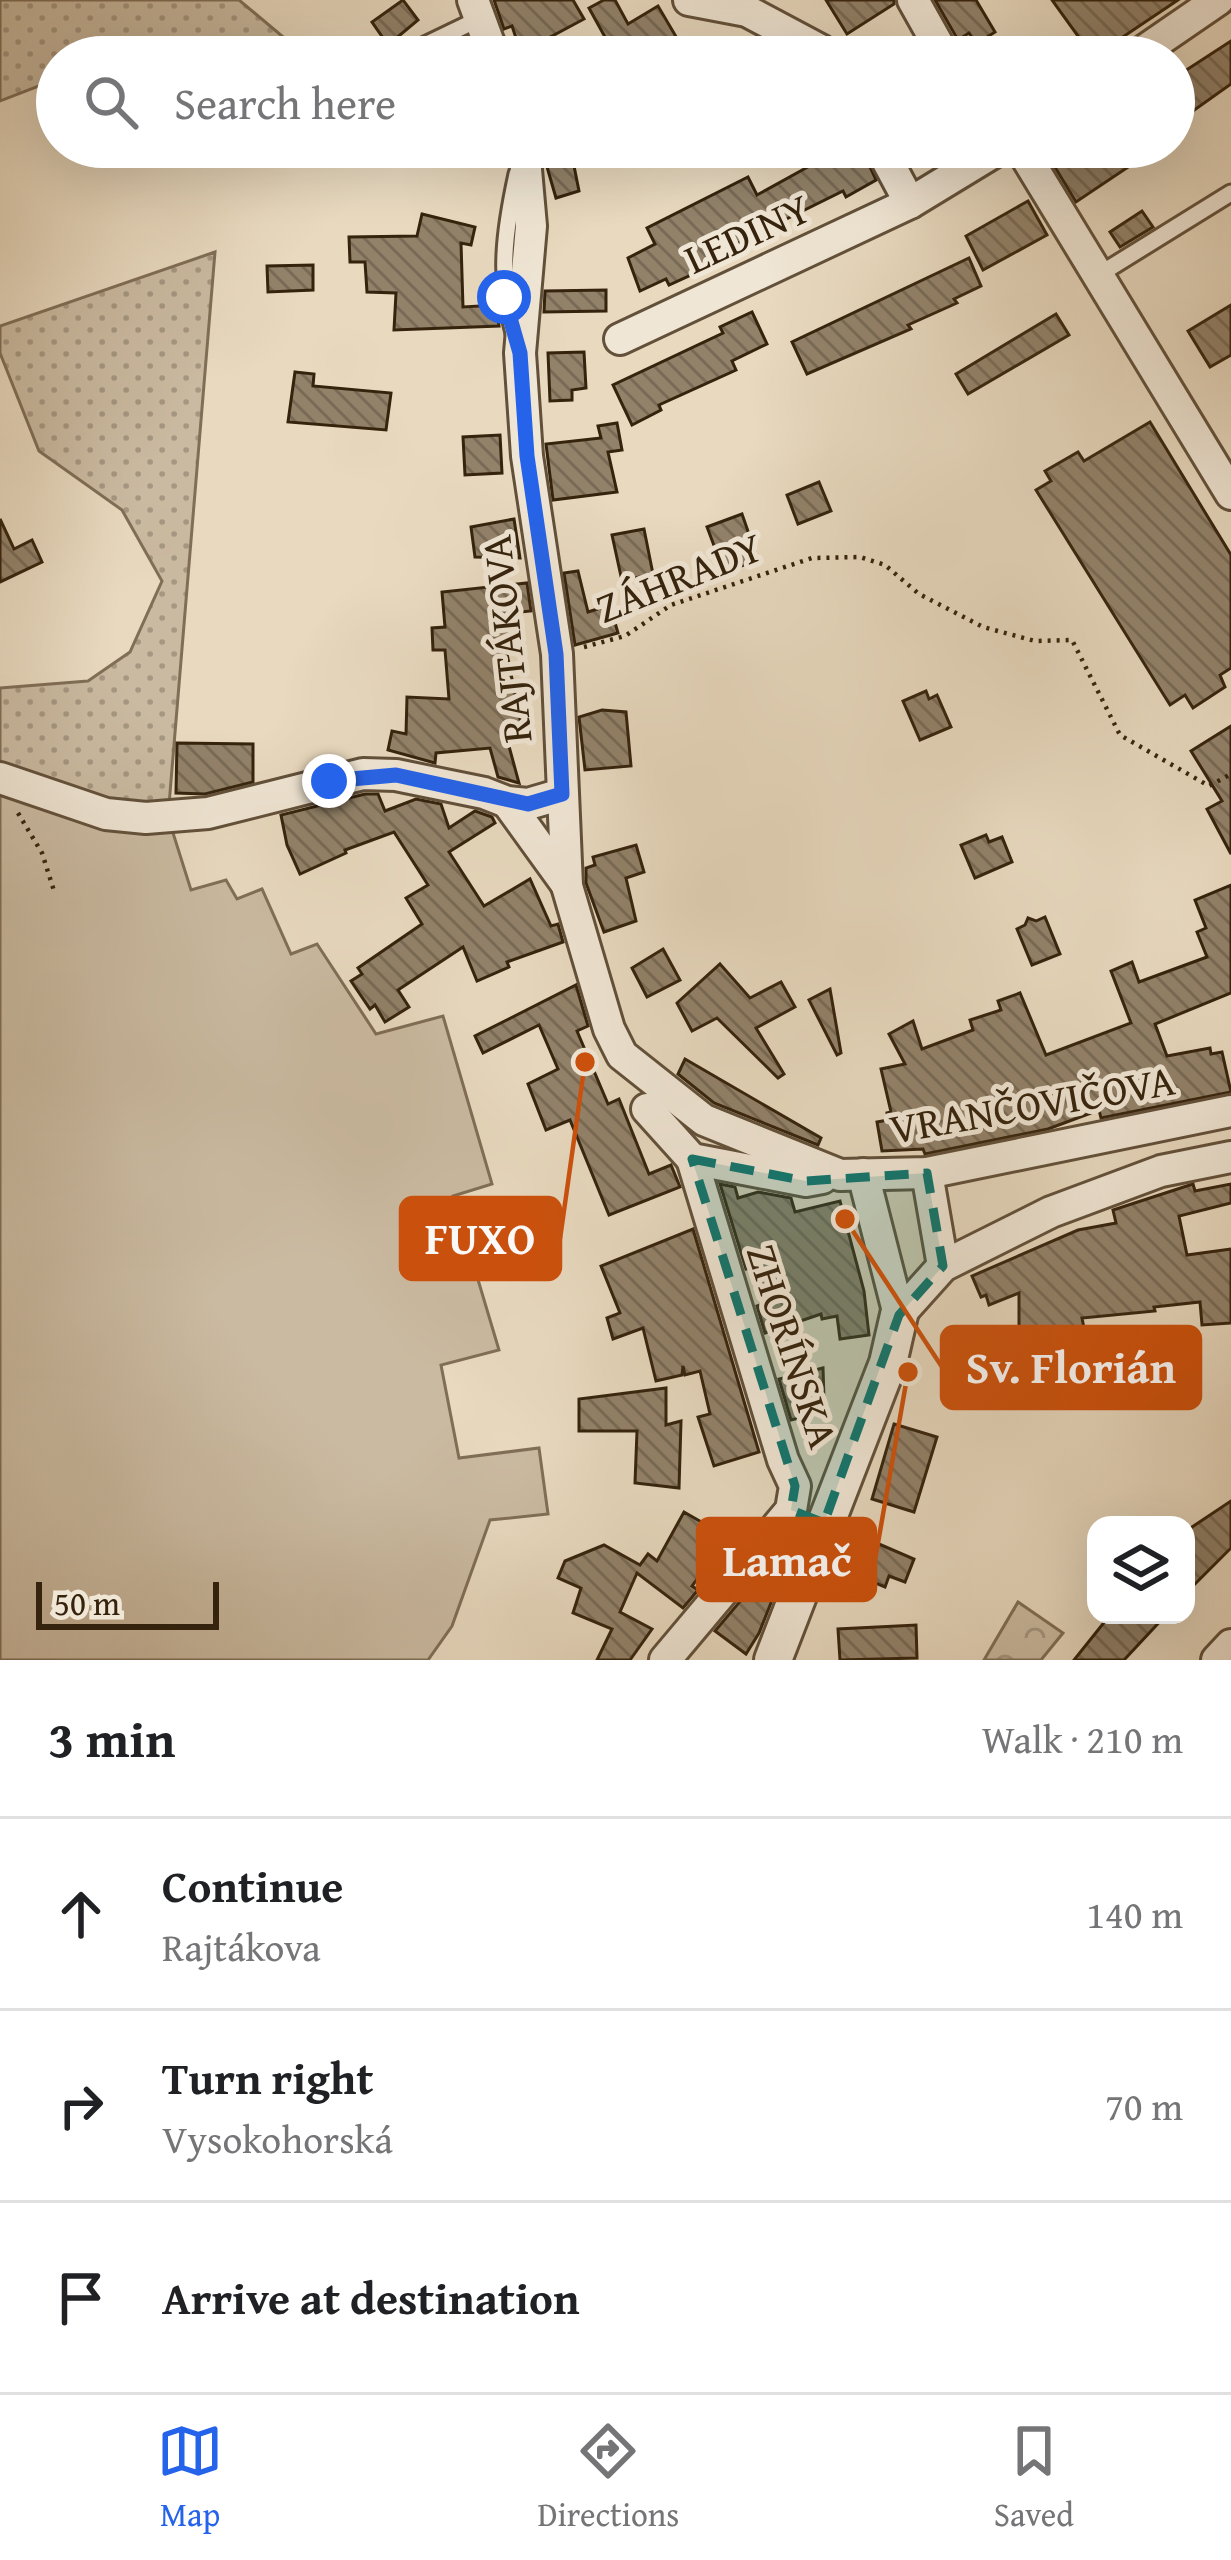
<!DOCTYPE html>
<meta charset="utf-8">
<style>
:root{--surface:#fff;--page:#f6f6f6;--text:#202124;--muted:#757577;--line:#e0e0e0;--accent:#2563eb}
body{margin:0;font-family:"Gentium Book Plus",serif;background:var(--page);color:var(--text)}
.controls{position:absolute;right:36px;bottom:36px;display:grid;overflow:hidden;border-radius:24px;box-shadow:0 12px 48px #0002}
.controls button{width:108px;height:108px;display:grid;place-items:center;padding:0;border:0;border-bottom:3px solid var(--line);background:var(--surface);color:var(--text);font:60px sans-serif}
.scale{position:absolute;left:36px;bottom:30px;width:183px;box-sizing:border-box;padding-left:12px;border:6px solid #35230d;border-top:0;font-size:33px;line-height:42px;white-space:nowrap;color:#35230d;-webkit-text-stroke:9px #f0e6d5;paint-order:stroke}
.stop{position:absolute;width:36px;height:36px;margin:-27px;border:9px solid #2563eb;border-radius:50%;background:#fff}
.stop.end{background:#2563eb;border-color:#fff;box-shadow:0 3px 12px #0008}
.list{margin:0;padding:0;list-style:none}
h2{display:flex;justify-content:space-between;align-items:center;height:156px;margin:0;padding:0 48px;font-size:51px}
h2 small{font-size:39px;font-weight:400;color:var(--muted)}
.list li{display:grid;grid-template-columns:78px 1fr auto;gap:36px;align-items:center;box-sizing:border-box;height:192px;padding:0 48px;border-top:3px solid var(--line)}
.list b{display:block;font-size:45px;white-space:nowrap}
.list p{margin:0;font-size:39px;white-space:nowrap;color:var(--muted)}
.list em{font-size:39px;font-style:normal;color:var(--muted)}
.icon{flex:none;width:66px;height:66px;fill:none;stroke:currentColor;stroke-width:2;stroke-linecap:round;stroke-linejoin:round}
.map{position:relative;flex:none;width:1231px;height:1660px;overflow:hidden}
.search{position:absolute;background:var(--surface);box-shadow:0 12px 48px #0002;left:36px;right:36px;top:36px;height:132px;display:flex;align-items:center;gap:30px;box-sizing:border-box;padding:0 42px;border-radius:66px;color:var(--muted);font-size:45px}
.sheet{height:732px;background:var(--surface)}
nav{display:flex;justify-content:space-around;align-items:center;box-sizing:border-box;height:168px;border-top:3px solid var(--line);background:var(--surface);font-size:33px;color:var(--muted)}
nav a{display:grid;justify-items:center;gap:6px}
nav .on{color:var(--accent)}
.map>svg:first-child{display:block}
.grass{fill:#cabaa1;stroke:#806e57;stroke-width:3}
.park{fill:url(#park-crowns);stroke:#806e57;stroke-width:3}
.garden{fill:url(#garden-dots);stroke:#806e57;stroke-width:3}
.building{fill:url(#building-back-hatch);stroke:#35230d;stroke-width:3}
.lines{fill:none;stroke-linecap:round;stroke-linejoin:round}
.service-casing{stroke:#62503a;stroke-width:21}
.minor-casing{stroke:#62503a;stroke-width:36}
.tertiary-casing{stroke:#62503a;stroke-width:42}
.path{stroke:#35230d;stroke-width:4.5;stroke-dasharray:3 6;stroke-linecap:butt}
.service{stroke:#f0e6d5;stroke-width:15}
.minor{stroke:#f0e6d5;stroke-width:30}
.tertiary{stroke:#f0e6d5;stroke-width:36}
.route{stroke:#2563eb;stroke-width:15}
.marked{fill:#0f766e;fill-opacity:0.2;stroke:#0f766e;stroke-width:9;stroke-dasharray:24 15;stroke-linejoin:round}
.labels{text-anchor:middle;stroke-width:10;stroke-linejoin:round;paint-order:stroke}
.street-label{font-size:42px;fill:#35230d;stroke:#f0e6d5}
.leader{fill:none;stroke:#cd510c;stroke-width:4.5}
.callout-dot{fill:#cd510c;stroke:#f0e6d5;stroke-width:4.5}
.callout{fill:#cd510c;stroke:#cd510c;stroke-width:4.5}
.callout-label{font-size:45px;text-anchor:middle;font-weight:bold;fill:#fff}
</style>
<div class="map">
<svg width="1231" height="1660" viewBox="0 0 1231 1660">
<defs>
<pattern id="park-crowns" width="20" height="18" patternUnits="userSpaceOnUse" patternTransform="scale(3)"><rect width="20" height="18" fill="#cabaa1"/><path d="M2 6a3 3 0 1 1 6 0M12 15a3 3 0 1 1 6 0" fill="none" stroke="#a59782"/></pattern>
<pattern id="garden-dots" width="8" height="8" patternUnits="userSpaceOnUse" patternTransform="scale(3)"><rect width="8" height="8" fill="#cabaa1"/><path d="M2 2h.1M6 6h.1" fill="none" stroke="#a59782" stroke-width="1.8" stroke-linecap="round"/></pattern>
<pattern id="building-back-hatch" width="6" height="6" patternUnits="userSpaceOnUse" patternTransform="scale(3)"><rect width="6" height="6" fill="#92826a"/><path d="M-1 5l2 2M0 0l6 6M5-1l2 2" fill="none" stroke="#786a56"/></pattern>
</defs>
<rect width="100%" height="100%" fill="#e8d9bf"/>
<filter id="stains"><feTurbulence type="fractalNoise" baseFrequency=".00167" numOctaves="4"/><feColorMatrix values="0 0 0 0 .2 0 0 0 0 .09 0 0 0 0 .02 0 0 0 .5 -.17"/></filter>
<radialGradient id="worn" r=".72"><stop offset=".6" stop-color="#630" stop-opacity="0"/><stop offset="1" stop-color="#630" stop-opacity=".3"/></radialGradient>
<path class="grass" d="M0,778L168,817L191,890L226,880L237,899L262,889L291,954L317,944L376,1034L443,1016L492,1184L453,1196L499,1350L441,1365L459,1458L539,1448L548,1514L490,1520L452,1626L428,1660H0Z"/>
<path class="park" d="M1018,1602L1063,1633L1041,1660H984Z"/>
<g class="garden">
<path d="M0,0H239L307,57H168L126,51L112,57H57V79L0,101Z"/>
<path d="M215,252L168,817L0,778V688L88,681L130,652L162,581L122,510L39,451L0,353V326Z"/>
</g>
<g class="building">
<path d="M403,0L418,20L388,45L372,22Z"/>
<path d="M494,0H573L584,19L543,41L545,46L521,53L512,26L504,29Z"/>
<path d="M604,0H615L628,24L658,6L688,57H616L589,8Z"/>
<path d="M826,0H894V4L847,34Z"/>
<path d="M935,0H976L995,32L976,44L969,33L958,40Z"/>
<path d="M1052,0H1178L1093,57Z"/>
<path d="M1231,41V84L1193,111L1174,85V78Z"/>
<path d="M818,147H861L876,180L846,197L843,191L732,246L737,254L669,285L666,279L640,291L628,258L655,244L647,228L748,177L757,195L824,158Z"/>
<path d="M1058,147H1158L1076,202L1047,154Z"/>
<path d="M571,151L579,191L556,198L545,160Z"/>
<path d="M1028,201L1047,235L983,270L966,236Z"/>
<path d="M1142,211L1153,227L1120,247L1110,232Z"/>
<path d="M422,214L475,227L471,245L461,243L463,307L496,305L499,326L394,330L396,293L367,292L365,262H350L349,237L417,236Z"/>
<path d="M969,258L981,286L954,299L957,303L908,325L911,329L807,374L792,342Z"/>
<path d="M313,265V290L268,292L267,266Z"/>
<path d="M606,290V311L544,312L545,291Z"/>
<path d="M1231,305V355L1210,367L1188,331Z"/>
<path d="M752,312L767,344L732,361L736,370L659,405L661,410L632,425L613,385L723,333L720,327Z"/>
<path d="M1056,314L1069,335L968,394L956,374Z"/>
<path d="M584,352L586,388L572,390V400L550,401L548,353Z"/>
<path d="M295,372L314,374L313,386L391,393L386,430L288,422Z"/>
<path d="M1150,422L1231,555V668L1220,675L1225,687L1193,708L1185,695L1170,705L1036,490L1051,481L1045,471L1078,452L1084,461Z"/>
<path d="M617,423L622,450L608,452L617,492L553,500L546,444L601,438L598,426Z"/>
<path d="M500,435L502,473L465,475L463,437Z"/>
<path d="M819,482L831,511L798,524L787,495Z"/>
<path d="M742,514L758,560L724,572L707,527Z"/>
<path d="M0,519L14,549L32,540L42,562L0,582Z"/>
<path d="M514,519L520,558L475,557L471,527Z"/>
<path d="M644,529L653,574L622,581L612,535Z"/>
<path d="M578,571L588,612L610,605L618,633L575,645L564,573Z"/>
<path d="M527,583L531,611L510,613V649H506L523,734L507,739L519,783L498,777L490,748L436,753L435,763L388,750L392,731L406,734L407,697L449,699L445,650H433L432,628L445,627L442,592Z"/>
<path d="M926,691L929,699L937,695L951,727L920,740L903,701Z"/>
<path d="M602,710L626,712L631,766L585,770L579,717Z"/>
<path d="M1231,726V854L1207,809L1222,801L1191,751Z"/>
<path d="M177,743L253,744V782L205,794L176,793Z"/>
<path d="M365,794H378L385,811L416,799L441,804L449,828L475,811L492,817L495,823L449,852L484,906L530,879L551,926L558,924L563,942L507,962L509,967L477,981L463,947L398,990L409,1007L385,1022L375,1005L370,1009L351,981L362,974L358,968L422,924L406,898L428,885L394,832L345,850L346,853L300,874L287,845L281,815Z"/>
<path d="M986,835L989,842L1002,837L1012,862L975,878L961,845Z"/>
<path d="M636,845L644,872L626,878L636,921L604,932L586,883V868L595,865L593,857Z"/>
<path d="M1231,885V993L1155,1024L1167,1056L1210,1048L1211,1054L1222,1052L1231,1092L1101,1118L1099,1110L1048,1129L925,1154L923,1149L882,1151L877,1122L888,1120L887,1113L891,1112L881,1069L905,1064L889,1034L913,1021L922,1049L973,1030L970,1020L1001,1010L998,1001L1020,993L1046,1055L1131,1023L1111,971L1132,962L1139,982L1207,957L1197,932L1206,928L1195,900Z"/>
<path d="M1045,917L1060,954L1032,965L1017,929L1025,925L1028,918L1036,921Z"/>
<path d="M663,949L680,980L647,997L632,968Z"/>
<path d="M720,964L750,998L781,982L795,1007L756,1028L784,1074L778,1078L717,1018L692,1031L677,1003Z"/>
<path d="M576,985L588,1026L577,1031L608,1104L619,1099L649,1174L671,1165L680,1187L609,1215L570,1120L546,1130L528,1084L558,1069L539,1025L483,1053L475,1036Z"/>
<path d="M830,989L841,1053L837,1055L809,1000Z"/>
<path d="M685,1059L821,1138L818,1145L714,1103L678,1074Z"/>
<path d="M720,1184L735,1187L738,1198L758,1192L791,1198L795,1212L840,1201L864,1291L869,1335L840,1339L837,1316L822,1319L821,1314L765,1333L757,1306L766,1303L755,1266L746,1269Z"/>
<path d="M1193,1184L1195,1191L1231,1184V1203L1179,1216L1187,1255L1231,1249V1323L1202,1325L1200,1302L1154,1307L1155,1311L1082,1318L1085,1333L1038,1340L1039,1349L1019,1350V1293L989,1305L986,1295L981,1297L972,1276L1078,1230L1116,1223L1113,1210Z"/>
<path d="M693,1229L759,1452L714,1466L698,1417L710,1414L700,1371L685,1375L683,1366L682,1375L656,1381L643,1328L613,1339L607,1318L620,1313L601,1266Z"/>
<path d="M823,1368L824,1399L818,1400L821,1413L791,1420L779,1379Z"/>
<path d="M666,1388V1425L681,1421L679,1488L635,1483L637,1431H579V1399Z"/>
<path d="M894,1424L937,1437L914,1512L872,1499Z"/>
<path d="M1231,1501V1548L1186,1593V1531Z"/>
<path d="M684,1512L738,1543L724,1560L715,1554L692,1586L698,1590L683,1608L637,1573L620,1612L652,1629L630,1660H597L612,1629L573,1613L581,1588L558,1578L565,1561L604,1545L640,1565L648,1554L657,1561Z"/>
<path d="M865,1538L914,1559L905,1582L889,1576L885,1587L851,1573Z"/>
<path d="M775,1560L786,1565L759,1633L746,1654L715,1631Z"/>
<path d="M1110,1615H1166L1124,1660H1074Z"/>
<path d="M916,1625L917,1658L840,1660L838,1629Z"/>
</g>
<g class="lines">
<g class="service-casing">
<g id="service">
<path d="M400,57L481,18"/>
<path d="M1100,274L1231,193"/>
<path d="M514,333C498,278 505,229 517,174"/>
</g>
</g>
<g class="minor-casing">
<g id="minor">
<path d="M473,0L494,57"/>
<path d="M689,0L747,11L822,51L825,57"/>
<path d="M913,0L945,57"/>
<path d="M1135,57L1218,0"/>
<path d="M524,147L531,226L520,353L527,456L557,654L567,886L609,1029L622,1055L704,1120L840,1175L927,1173L1231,1111"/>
<path d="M880,147L910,203"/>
<path d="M1020,147L1231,494"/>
<path d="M620,339L910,203L1002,147"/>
<path d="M0,778L106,814L146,818L208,813L363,774L396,775L484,793L507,802L528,804L562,794"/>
<path d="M507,802L567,885"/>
<path d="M647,1109L692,1159L806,1181L822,1178"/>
<path d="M927,1173L943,1266"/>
<path d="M863,1174L899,1315"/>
<path d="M899,1315L943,1266L1051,1212L1161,1171L1231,1157"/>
<path d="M665,1660L791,1510L795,1486L783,1460L692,1159"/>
<path d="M1217,1660L1231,1645"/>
</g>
</g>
<g class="tertiary-casing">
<path id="tertiary" d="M773,1660L888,1363L899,1315"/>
</g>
<g class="path">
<path d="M584,647L625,636L671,605L812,558L860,557L885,565L919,594L983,627L1035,641L1072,640L1120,735L1209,786L1231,774"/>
<path d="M18,813L42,853L55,894"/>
</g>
<use href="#service" class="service"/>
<use href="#minor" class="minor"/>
<use href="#tertiary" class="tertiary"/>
</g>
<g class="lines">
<path class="route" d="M329,781L396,775L528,804L562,794L556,654L527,456L520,353L504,297"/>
</g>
<path class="marked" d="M692,1159L806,1181L927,1173L943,1266L899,1315L824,1523L791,1510L795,1486Z"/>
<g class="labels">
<g class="street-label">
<text transform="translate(747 233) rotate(-25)" y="15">LEDINY</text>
<text transform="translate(679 577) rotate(-22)" y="15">ZÁHRADY</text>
<text transform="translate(506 639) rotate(-96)" y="15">RAJTÁKOVA</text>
<text transform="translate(1032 1104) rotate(-10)" y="15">VRANČOVIČOVA</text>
<text transform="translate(793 1346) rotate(72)" y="15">ZHORÍNSKA</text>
</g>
</g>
<path class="leader" d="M585 1062L560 1239M845 1219L942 1367M908 1372L875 1560"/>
<g class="callout-dot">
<circle cx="585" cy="1062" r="12"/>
<circle cx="845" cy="1219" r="12"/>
<circle cx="908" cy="1372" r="12"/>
</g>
<g class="callout">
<rect x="401" y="1198" width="159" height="81" rx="12"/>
<rect x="942" y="1327" width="258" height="81" rx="12"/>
<rect x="698" y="1519" width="177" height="81" rx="12"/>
</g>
<g class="callout-label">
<text x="480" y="1254">FUXO</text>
<text x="1071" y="1383">Sv. Florián</text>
<text x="787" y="1576">Lamač</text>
</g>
<rect width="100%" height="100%" filter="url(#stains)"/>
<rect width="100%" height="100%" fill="url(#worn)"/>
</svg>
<div class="controls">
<button><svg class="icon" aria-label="layers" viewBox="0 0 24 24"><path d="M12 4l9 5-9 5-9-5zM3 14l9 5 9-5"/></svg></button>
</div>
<div class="scale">50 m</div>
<div class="stop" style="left:504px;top:297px"></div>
<div class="stop end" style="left:329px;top:781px"></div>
<div class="search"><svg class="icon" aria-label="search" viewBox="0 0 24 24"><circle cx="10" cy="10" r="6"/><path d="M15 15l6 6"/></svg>Search here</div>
</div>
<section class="sheet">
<h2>3 min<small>Walk · 210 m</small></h2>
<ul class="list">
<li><svg class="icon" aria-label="ahead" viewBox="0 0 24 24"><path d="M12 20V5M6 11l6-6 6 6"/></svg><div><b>Continue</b><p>Rajtákova</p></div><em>140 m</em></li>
<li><svg class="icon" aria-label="right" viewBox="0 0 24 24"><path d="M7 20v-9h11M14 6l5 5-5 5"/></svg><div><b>Turn right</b><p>Vysokohorská</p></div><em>70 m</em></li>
<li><svg class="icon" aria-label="arrive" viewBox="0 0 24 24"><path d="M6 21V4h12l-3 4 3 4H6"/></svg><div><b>Arrive at destination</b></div></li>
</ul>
</section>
<nav>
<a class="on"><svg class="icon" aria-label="map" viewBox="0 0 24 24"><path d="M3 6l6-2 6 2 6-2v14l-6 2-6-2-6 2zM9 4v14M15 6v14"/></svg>Map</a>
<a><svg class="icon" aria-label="directions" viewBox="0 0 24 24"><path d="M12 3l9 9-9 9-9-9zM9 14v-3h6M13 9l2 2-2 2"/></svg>Directions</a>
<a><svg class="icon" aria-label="saved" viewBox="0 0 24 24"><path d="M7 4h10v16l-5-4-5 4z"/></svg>Saved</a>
</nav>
